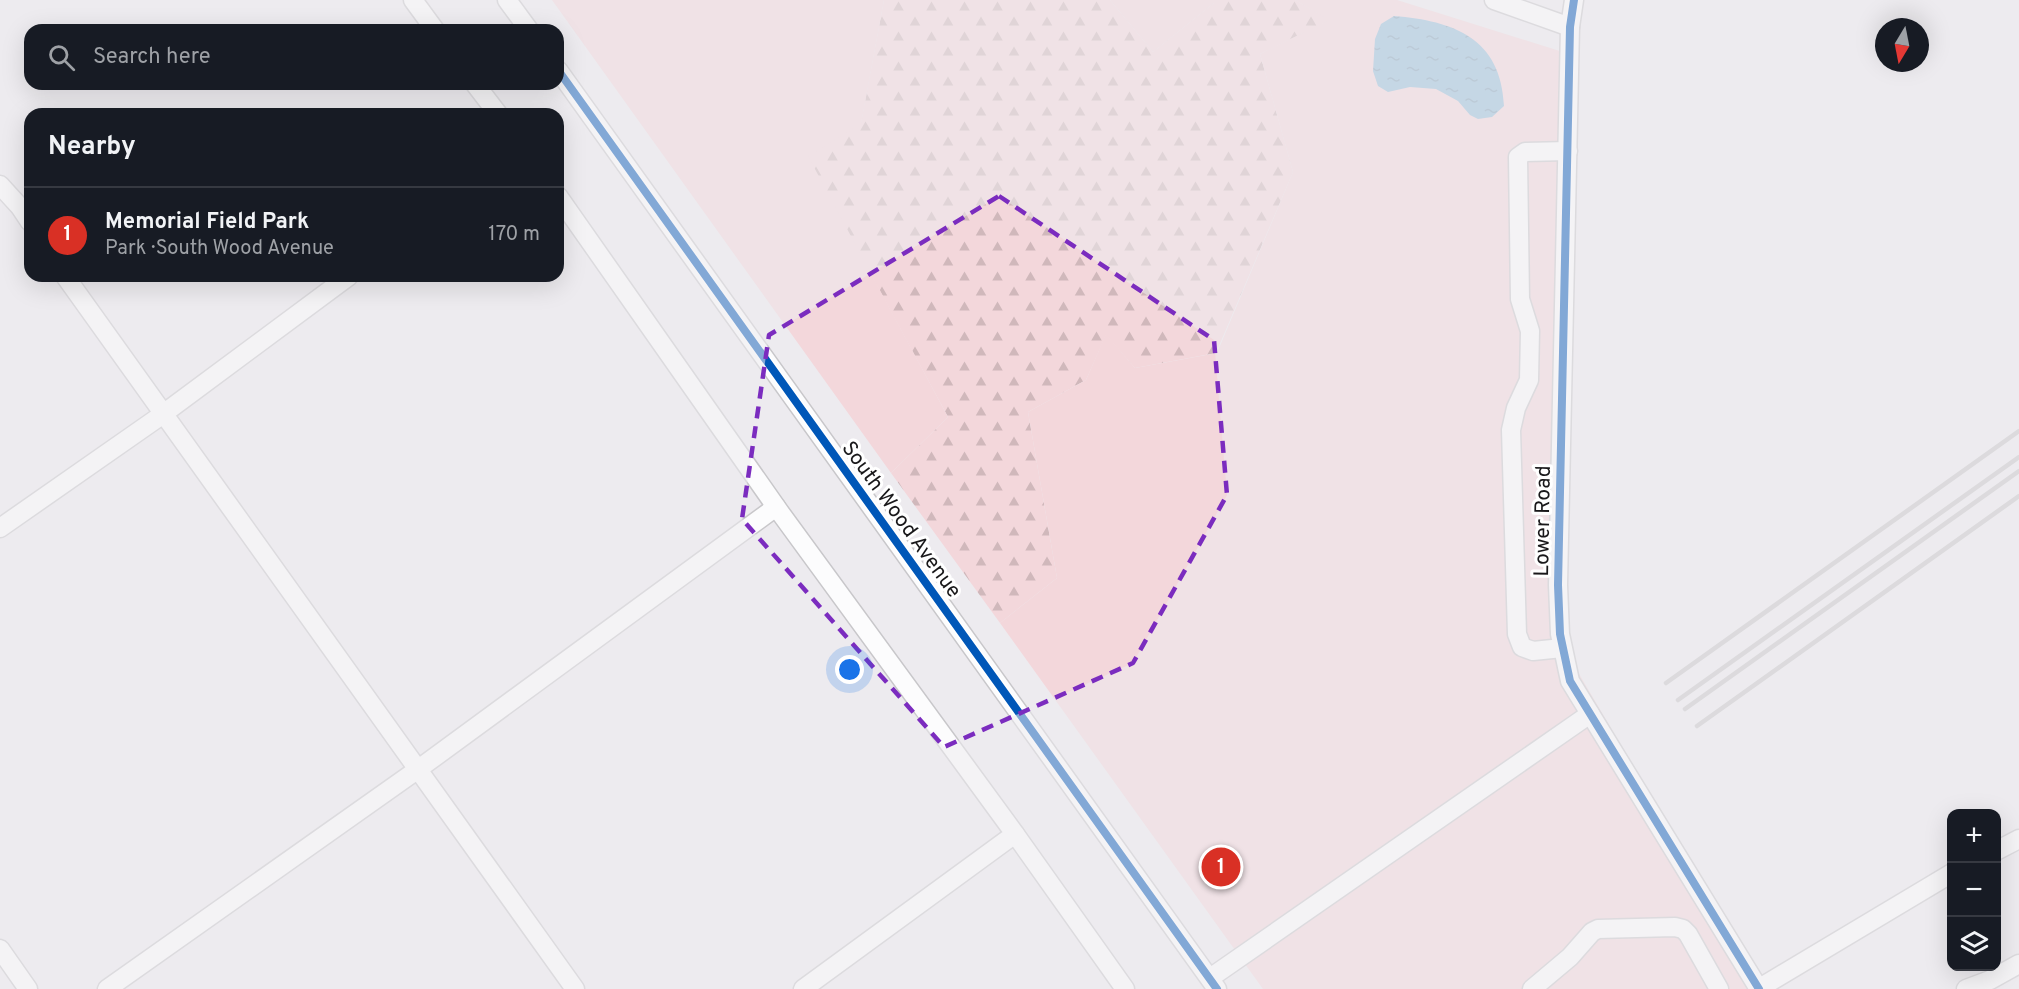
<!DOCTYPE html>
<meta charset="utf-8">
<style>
:root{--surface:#171b24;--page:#20242c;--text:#f1f3f6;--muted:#9ea1a6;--line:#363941;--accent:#d93025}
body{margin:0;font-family:Overpass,sans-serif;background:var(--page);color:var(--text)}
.controls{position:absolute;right:18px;bottom:18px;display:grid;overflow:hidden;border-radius:12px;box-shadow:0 6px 24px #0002}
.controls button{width:54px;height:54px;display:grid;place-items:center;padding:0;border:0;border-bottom:2px solid var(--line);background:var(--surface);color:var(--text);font:30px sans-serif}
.compass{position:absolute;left:1875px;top:18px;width:54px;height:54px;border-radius:50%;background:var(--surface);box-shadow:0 6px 24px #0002;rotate:190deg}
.you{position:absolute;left:850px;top:670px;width:21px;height:21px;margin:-15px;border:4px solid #fff;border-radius:50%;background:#1a73e8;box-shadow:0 0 0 9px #1a73e833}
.badge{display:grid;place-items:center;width:39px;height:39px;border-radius:50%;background:var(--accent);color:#fff;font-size:20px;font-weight:700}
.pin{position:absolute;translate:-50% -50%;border:3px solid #fff;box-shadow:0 2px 6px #0006}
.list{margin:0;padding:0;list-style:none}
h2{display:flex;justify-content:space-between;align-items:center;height:78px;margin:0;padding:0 24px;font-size:26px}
h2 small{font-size:20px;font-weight:400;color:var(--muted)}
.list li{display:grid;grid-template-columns:39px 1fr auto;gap:18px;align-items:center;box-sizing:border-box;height:96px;padding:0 24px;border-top:2px solid var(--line)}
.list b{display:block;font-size:22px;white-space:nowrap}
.list p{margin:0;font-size:20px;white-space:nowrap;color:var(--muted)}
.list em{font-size:20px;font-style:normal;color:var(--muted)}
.icon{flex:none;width:33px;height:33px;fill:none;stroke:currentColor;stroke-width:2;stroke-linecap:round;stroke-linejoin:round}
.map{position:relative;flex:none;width:2019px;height:989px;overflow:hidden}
.search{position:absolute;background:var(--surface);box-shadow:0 6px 24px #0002;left:24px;top:24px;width:540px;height:66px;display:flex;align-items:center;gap:15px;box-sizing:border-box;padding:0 21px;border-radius:18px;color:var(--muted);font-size:22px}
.panel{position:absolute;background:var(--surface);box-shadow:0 6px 24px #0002;left:24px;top:108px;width:540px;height:174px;border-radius:18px}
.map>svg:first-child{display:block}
.forest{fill:url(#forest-firs)}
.park{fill:#f3d7db}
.water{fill:url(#water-ripples)}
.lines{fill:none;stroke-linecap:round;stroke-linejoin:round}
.minor-casing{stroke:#c8c7ca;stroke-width:21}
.minor{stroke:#fcfcfd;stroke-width:18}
.rail{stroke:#c7c6c7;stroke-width:4.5}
.cycleway-casing{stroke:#fff;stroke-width:11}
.cycleway{stroke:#0057b8;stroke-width:8}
.marked{fill:none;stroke:#7b2cbf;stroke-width:4.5;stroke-dasharray:12 8;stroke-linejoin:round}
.labels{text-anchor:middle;stroke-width:6;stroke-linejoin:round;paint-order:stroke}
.street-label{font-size:21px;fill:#19181a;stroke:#fff}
</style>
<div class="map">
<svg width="2019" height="989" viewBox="0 0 2019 989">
<defs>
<pattern id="forest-firs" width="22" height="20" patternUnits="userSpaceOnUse" patternTransform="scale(1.5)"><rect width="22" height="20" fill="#f3d7db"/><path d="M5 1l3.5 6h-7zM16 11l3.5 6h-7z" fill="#d0b8bb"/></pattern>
<pattern id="water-ripples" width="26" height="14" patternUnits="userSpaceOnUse" patternTransform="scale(1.5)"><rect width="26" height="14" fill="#96beda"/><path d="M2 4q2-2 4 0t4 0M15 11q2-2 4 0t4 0" fill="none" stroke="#81a3ba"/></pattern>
</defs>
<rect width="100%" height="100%" fill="#edebef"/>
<path class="forest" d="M884,0H1110L1153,52L1214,3V0H1295L1330,20L1260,54L1293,172L1216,353L1135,368L1106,335L1086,380L1028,412L1057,578L1000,623L891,473L948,417L807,156L861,123Z"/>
<g class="park">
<path d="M552,0H884L861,124L808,156L948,417L891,473Z"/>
<path d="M1110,0H1214V3L1153,52Z"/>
<path d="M1295,0H1397L1566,53L1561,643L1764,989H1263L1000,623L1057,578L1028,412L1086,380L1106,334L1135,368L1217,353L1293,172L1260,54L1329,20Z"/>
</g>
<path class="water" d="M1394,16C1454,21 1501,38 1504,106L1492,117L1478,119L1470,115L1458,101L1436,89L1410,87L1388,92L1378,86L1373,71L1375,39L1381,24Z"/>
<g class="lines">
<g class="minor-casing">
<g id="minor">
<path d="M413,0L435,30"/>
<path d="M507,0L529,30"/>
<path d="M1494,0L1570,27"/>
<path d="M1574,0L1570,27L1558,585L1560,634L1570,681L1759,989"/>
<path d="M558,70L1217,989"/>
<path d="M475,84L498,114"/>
<path d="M0,185L20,207L30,222"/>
<path d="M558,196L779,511L1015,834L803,989"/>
<path d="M65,276L575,989"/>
<path d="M0,528L159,417L349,276"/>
<path d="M1562,648L1533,651L1522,647L1517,634L1511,430L1516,408L1529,380L1530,331L1520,299L1518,157L1525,152L1568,151"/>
<path d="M1015,834L1125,989"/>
<path d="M1996,851L2019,839"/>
<path d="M0,949L28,989"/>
<path d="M1210,978L1590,714"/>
<path d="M107,989L417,770L776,507"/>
<path d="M1532,989L1570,957L1592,932L1598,929L1675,927L1683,929L1688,934L1719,989"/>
<path d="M1758,989L1952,873"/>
<path d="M1966,989L1990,980L2019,964"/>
</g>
</g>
<use href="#minor" class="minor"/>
<g class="rail">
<path d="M1666,683L2019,431"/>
<path d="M1678,700L2019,457"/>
<path d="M1685,709L2019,471"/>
<path d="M1697,726L2019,496"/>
</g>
<g class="cycleway-casing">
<g id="cycleway">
<path d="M1574,0L1570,27L1558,585L1560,634L1570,681L1759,989"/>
<path d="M558,70L1217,989"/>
</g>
</g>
<use href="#cycleway" class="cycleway"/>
</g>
<path d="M0 0H2019V989H0ZM999,196L1214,340L1227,495L1133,663L944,747L742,519L769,335Z" fill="#edebef" fill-opacity=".55" fill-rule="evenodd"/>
<path class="marked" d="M999,196L1214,340L1227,495L1133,663L944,747L742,519L769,335Z"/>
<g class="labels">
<g class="street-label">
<text transform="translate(902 519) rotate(54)" y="7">South Wood Avenue</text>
<text transform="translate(1542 521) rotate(-89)" y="7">Lower Road</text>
</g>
</g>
</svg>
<div class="controls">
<button>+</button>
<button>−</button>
<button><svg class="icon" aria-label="layers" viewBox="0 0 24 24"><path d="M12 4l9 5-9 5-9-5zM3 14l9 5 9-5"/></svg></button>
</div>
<svg class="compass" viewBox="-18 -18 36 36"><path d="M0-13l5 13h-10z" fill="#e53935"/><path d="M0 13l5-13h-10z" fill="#9ea1a6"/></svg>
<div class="you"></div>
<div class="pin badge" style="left:1221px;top:867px">1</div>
<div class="search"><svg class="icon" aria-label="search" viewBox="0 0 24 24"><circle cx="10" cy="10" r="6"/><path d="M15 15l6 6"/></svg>Search here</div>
<section class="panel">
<h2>Nearby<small></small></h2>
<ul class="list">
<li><span class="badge">1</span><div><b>Memorial Field Park</b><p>Park · South Wood Avenue</p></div><em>170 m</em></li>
</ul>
</section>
</div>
